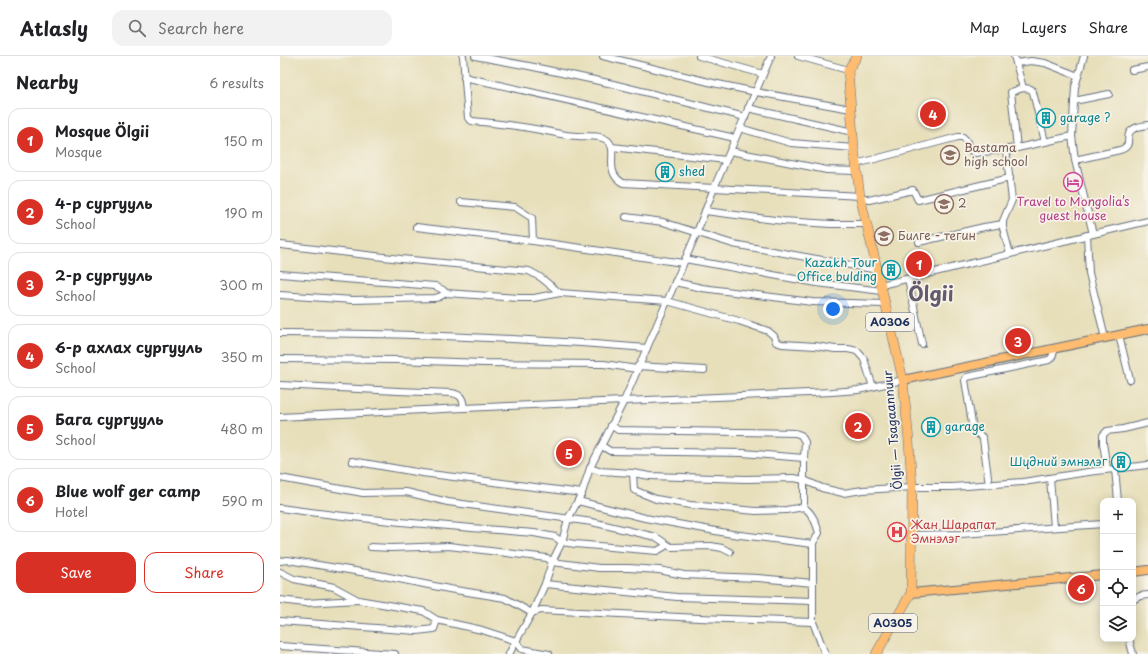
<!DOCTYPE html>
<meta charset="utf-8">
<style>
:root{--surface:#fff;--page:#f2f2f2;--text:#202124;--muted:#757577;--line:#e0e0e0;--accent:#d93025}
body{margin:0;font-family:"Playpen Sans",sans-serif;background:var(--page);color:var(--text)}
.controls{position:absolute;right:12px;bottom:12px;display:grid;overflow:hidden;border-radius:8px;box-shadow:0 2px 10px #0003}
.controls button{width:36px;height:36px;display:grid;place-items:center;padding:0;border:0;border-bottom:1px solid var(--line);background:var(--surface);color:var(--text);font:20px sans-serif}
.you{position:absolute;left:553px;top:253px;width:14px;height:14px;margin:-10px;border:3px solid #fff;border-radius:50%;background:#1a73e8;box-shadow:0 0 0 6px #1a73e833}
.badge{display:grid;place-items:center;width:26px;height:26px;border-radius:50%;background:var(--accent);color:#fff;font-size:13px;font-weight:700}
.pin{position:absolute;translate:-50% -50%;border:2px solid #fff;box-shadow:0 1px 4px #0006}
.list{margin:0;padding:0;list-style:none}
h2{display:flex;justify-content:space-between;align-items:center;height:52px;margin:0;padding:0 16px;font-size:17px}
h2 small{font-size:13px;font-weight:400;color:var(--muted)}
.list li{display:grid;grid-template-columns:26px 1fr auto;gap:12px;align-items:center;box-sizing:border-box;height:64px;margin:0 8px 8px;padding:0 8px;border:1px solid var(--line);border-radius:12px}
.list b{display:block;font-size:15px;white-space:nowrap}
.list p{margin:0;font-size:13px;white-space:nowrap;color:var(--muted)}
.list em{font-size:13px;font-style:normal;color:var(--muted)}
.actions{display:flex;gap:8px;padding:12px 16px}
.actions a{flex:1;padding:9px 0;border:1px solid var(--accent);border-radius:12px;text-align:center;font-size:14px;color:var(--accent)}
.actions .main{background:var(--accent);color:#fff}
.icon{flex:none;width:22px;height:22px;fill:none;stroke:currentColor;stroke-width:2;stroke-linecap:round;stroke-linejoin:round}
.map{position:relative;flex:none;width:868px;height:598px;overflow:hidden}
header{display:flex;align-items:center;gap:24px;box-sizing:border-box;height:56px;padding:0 20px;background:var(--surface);border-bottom:1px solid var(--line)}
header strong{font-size:19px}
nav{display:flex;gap:22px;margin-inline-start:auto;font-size:14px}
.search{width:280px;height:36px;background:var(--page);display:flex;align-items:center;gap:10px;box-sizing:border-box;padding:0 14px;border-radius:12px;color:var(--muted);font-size:15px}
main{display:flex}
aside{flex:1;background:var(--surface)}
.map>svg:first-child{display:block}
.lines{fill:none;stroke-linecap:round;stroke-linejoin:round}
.minor-casing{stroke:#626d7e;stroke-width:8}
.major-casing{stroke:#626d7e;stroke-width:10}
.highway-casing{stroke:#626d7e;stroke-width:10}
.minor{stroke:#fff;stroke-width:6}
.major{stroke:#fdbc70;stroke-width:8}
.highway{stroke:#fdbc70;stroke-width:9}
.labels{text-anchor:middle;stroke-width:3.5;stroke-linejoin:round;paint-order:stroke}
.shield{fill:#f7f3e8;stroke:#5d6a87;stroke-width:1}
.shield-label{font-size:11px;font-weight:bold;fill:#1b2f5e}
.culture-label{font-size:12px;fill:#0d838f;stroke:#f7f3e8;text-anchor:start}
.education-label{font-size:12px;fill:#785e54;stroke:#f7f3e8;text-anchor:start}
.hotel-label{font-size:12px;fill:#b23c85;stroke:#f7f3e8}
.street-label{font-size:12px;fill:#1b2f5e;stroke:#f7f3e8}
.health-label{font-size:12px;fill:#be3a42;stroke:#f7f3e8;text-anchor:start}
.town-label{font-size:20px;font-weight:bold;fill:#635a6e;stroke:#f7f3e8}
</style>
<header>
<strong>Atlasly</strong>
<div class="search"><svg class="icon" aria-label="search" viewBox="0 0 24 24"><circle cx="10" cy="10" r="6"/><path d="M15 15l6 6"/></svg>Search here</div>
<nav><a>Map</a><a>Layers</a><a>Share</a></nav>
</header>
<main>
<aside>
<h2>Nearby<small>6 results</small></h2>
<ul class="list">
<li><span class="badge">1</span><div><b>Mosque Ölgii</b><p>Mosque</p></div><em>150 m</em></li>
<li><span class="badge">2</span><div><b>4-р сургууль</b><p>School</p></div><em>190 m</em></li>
<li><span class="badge">3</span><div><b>2-р сургууль</b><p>School</p></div><em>300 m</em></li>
<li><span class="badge">4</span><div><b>6-р ахлах сургууль</b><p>School</p></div><em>350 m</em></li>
<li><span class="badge">5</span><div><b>Бага сургууль</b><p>School</p></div><em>480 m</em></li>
<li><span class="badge">6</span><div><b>Blue wolf ger camp</b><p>Hotel</p></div><em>590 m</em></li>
</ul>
<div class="actions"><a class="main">Save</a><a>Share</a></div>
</aside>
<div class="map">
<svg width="868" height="598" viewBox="0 0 868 598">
<rect width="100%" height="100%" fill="#f7f3e8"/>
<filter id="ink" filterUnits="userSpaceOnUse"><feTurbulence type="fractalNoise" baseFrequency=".025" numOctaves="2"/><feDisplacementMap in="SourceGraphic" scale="8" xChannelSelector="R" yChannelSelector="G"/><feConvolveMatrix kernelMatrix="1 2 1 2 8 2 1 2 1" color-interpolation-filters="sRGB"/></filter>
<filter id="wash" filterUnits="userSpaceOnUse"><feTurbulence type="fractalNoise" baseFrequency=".012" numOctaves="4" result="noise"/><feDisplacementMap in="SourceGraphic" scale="16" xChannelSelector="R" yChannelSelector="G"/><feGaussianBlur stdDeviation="0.9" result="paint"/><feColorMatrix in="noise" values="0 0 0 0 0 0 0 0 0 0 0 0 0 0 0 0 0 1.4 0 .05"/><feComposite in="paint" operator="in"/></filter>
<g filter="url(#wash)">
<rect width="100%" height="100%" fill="#e7dfba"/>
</g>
<g filter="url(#ink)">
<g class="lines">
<g class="minor-casing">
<g id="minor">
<path d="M183,0L188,62L192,65C215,67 238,70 261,74C273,76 286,80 298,80C308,81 318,78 327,84C340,94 322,115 343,127L580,140L589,144L633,134L638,144L730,122"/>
<path d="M195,0L249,10L333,28L465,61"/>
<path d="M323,0L433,27L476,36L571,53"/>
<path d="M419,0L483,18"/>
<path d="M518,0L568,14"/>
<path d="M734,0L743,32"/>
<path d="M804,0L795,31L792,80L795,104L813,178"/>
<path d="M736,7L751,5L765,7L798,20"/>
<path d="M852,14L868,11"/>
<path d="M184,21L455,82"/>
<path d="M794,45L829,38"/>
<path d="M468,52L573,76"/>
<path d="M460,72L511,87L574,92"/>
<path d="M332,91L446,104"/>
<path d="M737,92L731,36L743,32L751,33L753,36L765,86"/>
<path d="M726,94L732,144L723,165V172L730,198"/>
<path d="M450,95L547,114L576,115"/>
<path d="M795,104L840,94C855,89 843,80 852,74C857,70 863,70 868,69"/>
<path d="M576,108L678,81H683L686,84L690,94L695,97L737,92L792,80"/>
<path d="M181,146L235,151L252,162L253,185"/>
<path d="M425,155L503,165L551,168H586"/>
<path d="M346,161L383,166L453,188L598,214"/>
<path d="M136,171L253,185L403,207"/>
<path d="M807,179L809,217L825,282"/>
<path d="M639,186L704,171L723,168"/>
<path d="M1,189L121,203L249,215L260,221L280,237L387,245L459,265L488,275L494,280L496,286L502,288L536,290L555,293H568L577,295L584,303L593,331"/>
<path d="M405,203L537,227L602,235"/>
<path d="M0,218L155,230L163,234L166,237L239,242H254L280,237"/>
<path d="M628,223L642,288"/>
<path d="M395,226L422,232L532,246L605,248"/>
<path d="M601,229L813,178L868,165"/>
<path d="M0,239L73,244L155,242L159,241L166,237"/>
<path d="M0,277C122,277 245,282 367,292"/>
<path d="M839,279L850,324"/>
<path d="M0,303L117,304L204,307L324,308L357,313"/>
<path d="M358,310L424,314"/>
<path d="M0,329L118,335L172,337C182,339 183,343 184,352"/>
<path d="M0,361L184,352L552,336L578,334L623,324"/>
<path d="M322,390L330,395L463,397L524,402L525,386L521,379L515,377L338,374L331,369"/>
<path d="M524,402V451C533,458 536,467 539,477L533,487V566L545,598"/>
<path d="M72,405L142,417L302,437"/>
<path d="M310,412L319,415L353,417L370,420L466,423L514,422L524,424L542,432L563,437L583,434L632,431H672L743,426L808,416L868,409"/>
<path d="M827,413L823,387V379L827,375L843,373L868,367"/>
<path d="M835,413L838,445"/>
<path d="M353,417L354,434L376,443L410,449L476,455L506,454L524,451"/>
<path d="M0,422L83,437L126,436L168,446L312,466L376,481L391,491L431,490L442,492L450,496"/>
<path d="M770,422L774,471"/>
<path d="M709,429L703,383L702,381L693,374L685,324L687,321L769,304L772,301L775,293"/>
<path d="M298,445L365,462L452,478L533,488"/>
<path d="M0,452C84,464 169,470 254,477L275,481L282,486L295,488L377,495L384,491"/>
<path d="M631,479L681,478L823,468"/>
<path d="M91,491L111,492L169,490L267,502L272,506L319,512H349L379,514L404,519L478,522L533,527"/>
<path d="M0,505L8,504L99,519L169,533L225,542L252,557L261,554L419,562L533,566"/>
<path d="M0,516L14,523L54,531L78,544L143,555L157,564L202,574L236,585L242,593L269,598"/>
<path d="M265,528L397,541L533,545"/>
<path d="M0,544L25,547L78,544"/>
<path d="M853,544L860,540L868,539"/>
<path d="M0,565L137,575L154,573L157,564"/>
<path d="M849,583L853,598"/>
<path d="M0,590L115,598"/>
<path d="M229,598L236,585L252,557L265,528L272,506L282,486L288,463L302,437L310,412L344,345L417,176L434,132L491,0"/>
</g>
</g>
<g class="major-casing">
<g id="major">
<path d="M623,324L868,273"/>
<path d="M853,516L868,514"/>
<path d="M631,537L823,519"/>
</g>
</g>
<g class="highway-casing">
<path id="highway" d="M577,0L568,14L574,92L580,140L623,324L629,385L632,431L631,537L596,598"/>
</g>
<use href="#minor" class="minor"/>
<use href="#major" class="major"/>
<use href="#highway" class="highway"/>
</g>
</g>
<defs>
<g id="building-ring" transform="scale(1)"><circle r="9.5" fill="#f7f3e8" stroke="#0f9aa8" stroke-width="1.5"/><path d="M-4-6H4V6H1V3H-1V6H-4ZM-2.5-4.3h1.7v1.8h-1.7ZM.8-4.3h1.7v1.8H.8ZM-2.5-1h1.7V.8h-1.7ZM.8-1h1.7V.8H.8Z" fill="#0f9aa8"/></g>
<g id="school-ring" transform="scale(1)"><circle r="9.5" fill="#f7f3e8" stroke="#8d6e63" stroke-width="1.5"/><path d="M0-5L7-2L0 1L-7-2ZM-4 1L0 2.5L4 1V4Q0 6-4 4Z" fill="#8d6e63"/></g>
<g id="hotel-ring" transform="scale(1)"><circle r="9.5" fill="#f7f3e8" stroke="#d1479c" stroke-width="1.5"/><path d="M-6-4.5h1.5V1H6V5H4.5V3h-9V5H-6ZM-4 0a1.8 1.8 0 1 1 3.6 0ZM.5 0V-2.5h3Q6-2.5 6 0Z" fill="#d1479c"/></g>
<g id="hospital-ring" transform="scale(1)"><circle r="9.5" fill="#f7f3e8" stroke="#e0444e" stroke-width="1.5"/><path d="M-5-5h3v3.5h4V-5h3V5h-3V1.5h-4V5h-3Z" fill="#e0444e"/></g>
</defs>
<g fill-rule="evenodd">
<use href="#building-ring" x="766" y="62"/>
<use href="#school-ring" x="670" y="99"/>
<use href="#building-ring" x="385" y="116"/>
<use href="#hotel-ring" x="793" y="126"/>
<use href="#school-ring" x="664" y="148"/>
<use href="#school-ring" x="604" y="180"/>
<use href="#building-ring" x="611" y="214"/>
<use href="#building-ring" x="651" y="371"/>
<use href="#building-ring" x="841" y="406"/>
<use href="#hospital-ring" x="617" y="476"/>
</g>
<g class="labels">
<g class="shield">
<rect x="586" y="257" width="48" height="18" rx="3"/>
<rect x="589" y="558" width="48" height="18" rx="3"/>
</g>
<g class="shield-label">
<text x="610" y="270">A0306</text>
<text x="613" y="571">A0305</text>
</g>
<g class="culture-label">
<text x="780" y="66">garage ?</text>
<text x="399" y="120">shed</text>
<text x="597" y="211" text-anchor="end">Kazakh Tour<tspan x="597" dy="14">Office bulding</tspan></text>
<text x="665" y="375">garage</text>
<text x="827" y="410" text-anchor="end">Шүдний эмнэлэг</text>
</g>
<g class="education-label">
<text x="684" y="96">Bastama<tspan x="684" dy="14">high school</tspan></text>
<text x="678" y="152">2</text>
<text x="618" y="184">Билге - тегин</text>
</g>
<g class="hotel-label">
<text x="793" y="150">Travel to Mongolia’s<tspan x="793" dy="14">guest house</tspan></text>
</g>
<g class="street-label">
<text transform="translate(613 374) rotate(-95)" y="4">Ölgii — Tsagaannuur</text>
</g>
<g class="health-label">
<text x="631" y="473">Жан Шарапат<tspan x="631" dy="14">Эмнэлэг</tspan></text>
</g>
<g class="town-label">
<text x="651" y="245">Ölgii</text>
</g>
</g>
</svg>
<div class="controls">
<button>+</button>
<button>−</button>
<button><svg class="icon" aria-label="locate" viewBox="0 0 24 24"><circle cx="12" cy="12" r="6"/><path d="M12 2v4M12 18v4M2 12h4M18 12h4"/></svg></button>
<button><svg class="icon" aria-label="layers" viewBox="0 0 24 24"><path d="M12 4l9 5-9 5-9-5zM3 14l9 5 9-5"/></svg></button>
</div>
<div class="you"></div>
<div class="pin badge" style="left:639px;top:208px">1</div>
<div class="pin badge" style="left:578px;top:370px">2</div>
<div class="pin badge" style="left:738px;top:285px">3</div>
<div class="pin badge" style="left:653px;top:58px">4</div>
<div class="pin badge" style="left:289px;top:397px">5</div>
<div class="pin badge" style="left:801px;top:532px">6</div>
</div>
</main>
